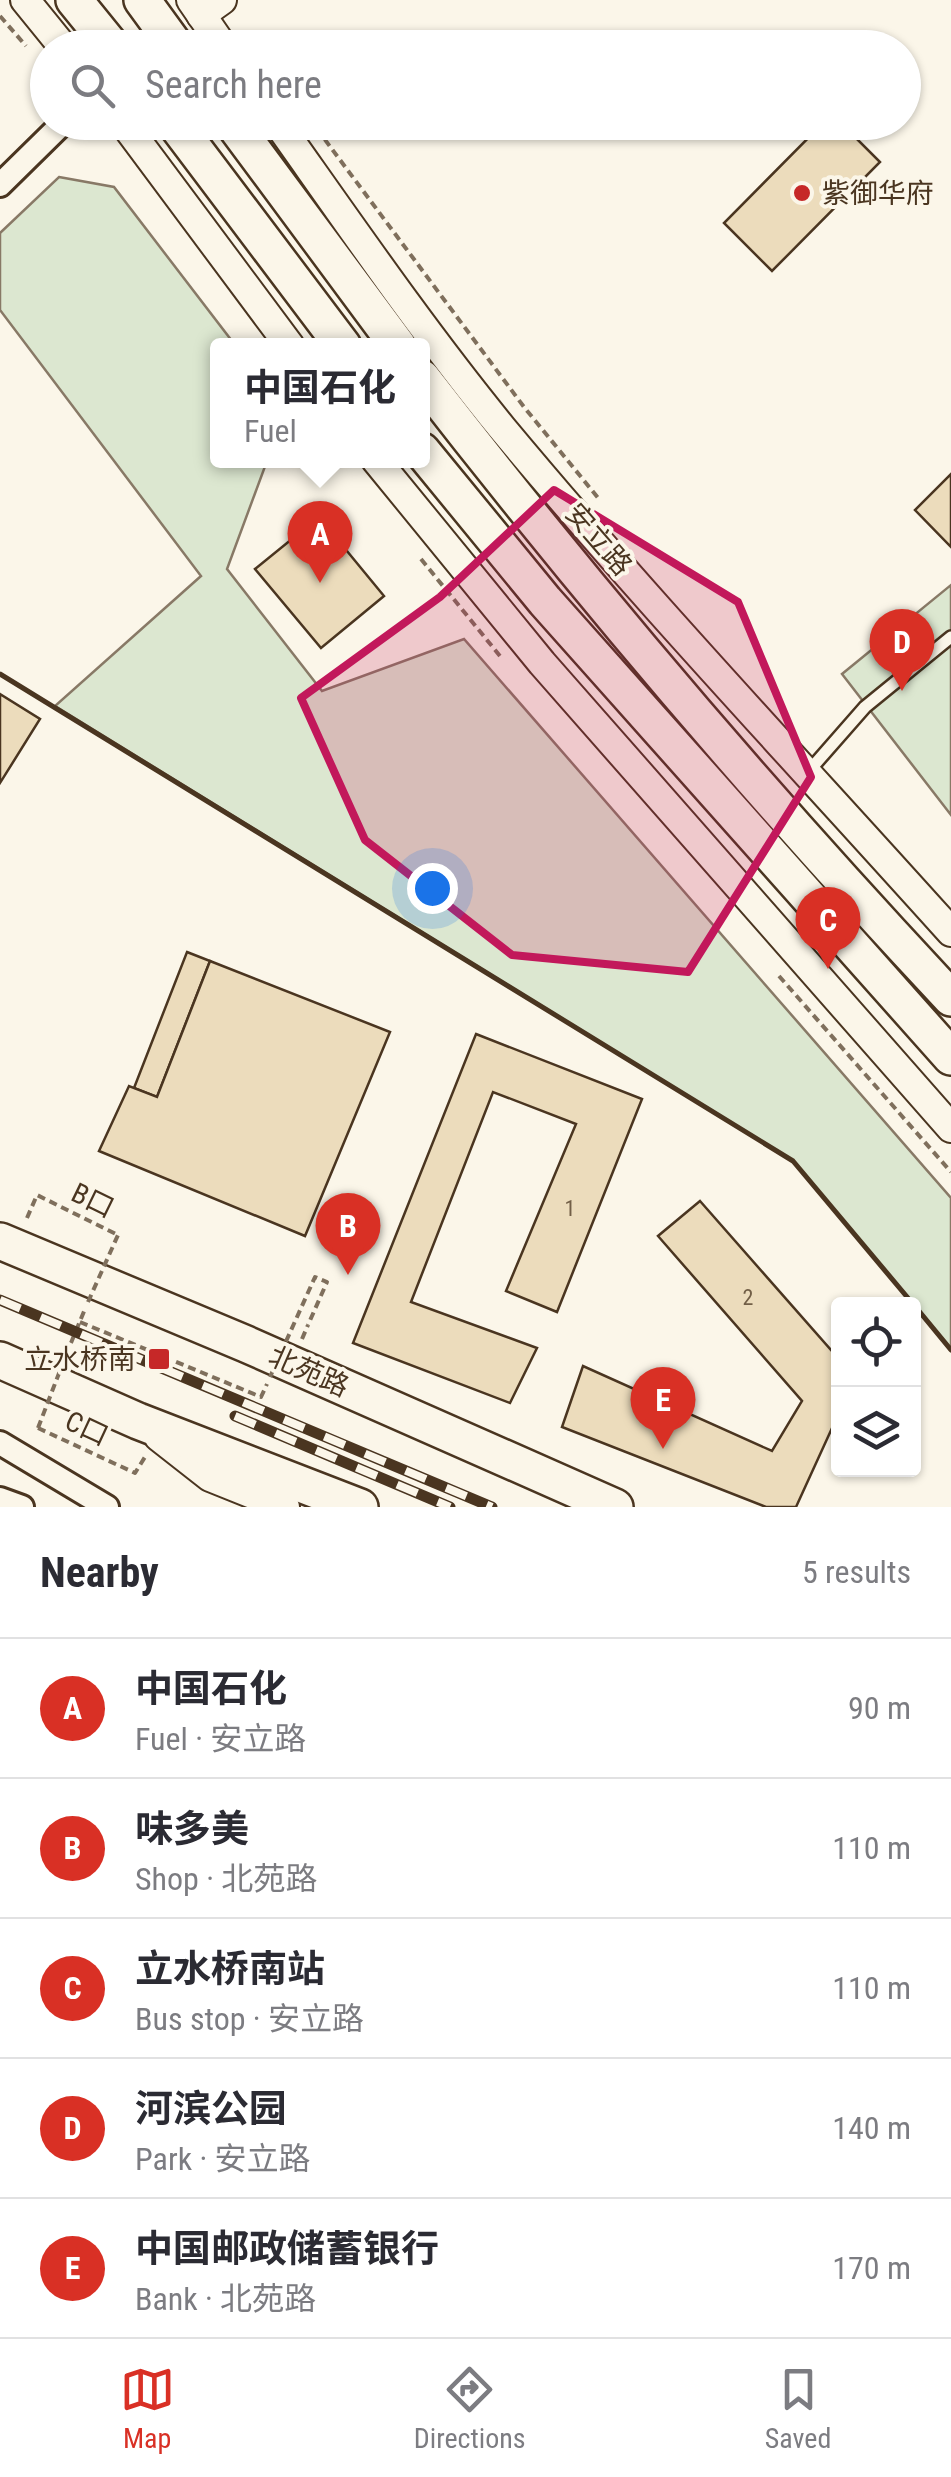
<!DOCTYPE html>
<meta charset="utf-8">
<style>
:root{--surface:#fff;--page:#f2f2f3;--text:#2b2b33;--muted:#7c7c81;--line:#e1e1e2;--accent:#d93025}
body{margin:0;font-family:"Roboto Condensed","Noto Sans SC",sans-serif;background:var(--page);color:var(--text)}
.controls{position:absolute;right:30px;bottom:30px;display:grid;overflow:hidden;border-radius:10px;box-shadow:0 2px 8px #0004}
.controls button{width:90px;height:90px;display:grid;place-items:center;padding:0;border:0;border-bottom:2px solid var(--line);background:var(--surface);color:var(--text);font:50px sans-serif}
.you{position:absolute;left:432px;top:888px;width:35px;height:35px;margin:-25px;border:8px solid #fff;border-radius:50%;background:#1a73e8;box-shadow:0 0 0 15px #1a73e833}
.badge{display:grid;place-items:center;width:65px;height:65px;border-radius:50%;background:var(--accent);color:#fff;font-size:32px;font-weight:700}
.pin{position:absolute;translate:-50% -82px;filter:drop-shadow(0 2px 5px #0008)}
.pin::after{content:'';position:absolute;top:52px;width:35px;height:30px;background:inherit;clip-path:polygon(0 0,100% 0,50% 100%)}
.popup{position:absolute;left:210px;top:338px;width:220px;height:130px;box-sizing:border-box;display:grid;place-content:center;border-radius:10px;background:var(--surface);filter:drop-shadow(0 2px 8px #0005);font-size:32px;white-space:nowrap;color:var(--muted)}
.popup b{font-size:38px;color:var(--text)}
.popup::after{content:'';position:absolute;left:50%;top:100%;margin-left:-20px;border:20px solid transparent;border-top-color:var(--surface)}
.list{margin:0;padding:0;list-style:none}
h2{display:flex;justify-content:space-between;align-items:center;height:130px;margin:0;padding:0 40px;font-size:42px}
h2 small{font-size:32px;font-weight:400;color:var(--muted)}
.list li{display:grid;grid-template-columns:65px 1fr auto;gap:30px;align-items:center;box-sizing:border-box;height:140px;padding:0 40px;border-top:2px solid var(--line)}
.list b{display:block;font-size:38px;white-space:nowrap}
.list p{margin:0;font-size:32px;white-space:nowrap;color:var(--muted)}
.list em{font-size:32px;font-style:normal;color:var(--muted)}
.icon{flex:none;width:55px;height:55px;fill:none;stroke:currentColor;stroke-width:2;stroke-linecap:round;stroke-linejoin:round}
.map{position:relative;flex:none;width:951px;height:1507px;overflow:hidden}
.search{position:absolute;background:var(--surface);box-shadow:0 2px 8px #0004;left:30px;right:30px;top:30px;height:110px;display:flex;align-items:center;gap:25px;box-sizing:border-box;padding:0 35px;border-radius:55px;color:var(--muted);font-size:38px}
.sheet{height:830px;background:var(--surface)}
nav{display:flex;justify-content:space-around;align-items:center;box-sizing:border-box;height:140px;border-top:2px solid var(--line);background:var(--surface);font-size:28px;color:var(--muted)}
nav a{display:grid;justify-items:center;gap:5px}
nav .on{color:var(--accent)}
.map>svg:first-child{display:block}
.green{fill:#dce7d0;stroke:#887966;stroke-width:2.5}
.building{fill:#ecdcbc;stroke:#4a3520;stroke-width:2.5}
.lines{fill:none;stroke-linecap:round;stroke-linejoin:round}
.service-casing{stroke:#4a3520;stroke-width:16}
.minor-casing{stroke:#4a3520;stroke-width:28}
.tertiary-casing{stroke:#4a3520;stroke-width:32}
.primary-casing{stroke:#4a3520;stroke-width:40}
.path{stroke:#7f6f5c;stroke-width:4;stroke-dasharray:8 5;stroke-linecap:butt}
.service{stroke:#fbf6e9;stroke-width:11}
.minor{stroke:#fbf6e9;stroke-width:22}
.tertiary{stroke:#fbf6e9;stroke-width:28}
.primary{stroke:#fbf6e9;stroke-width:35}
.rail-casing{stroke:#4a3520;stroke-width:11}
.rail{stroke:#fbf6e9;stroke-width:8;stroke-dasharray:22;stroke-linecap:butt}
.path-bridge{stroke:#7f6f5c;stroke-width:4;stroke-dasharray:8 5;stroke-linecap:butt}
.wall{stroke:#4a3520;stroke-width:5}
.marked{fill:#c2185b;fill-opacity:0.2;stroke:#c2185b;stroke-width:8;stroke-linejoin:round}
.poi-dot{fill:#c62828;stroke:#fbf6e9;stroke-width:4}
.labels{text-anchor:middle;stroke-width:8;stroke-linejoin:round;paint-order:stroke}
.number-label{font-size:22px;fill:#725f47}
.poi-label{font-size:28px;fill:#4a3520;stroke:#fbf6e9;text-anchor:start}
.street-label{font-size:28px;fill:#4a3520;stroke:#fbf6e9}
</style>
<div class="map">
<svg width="951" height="1507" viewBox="0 0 951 1507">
<rect width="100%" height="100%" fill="#fbf6e9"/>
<g class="green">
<path d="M59,177L114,187L235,345L218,346V460L267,461L227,569L322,691L464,639L951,1198V1350L793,1161L55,706L201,576L0,310V233Z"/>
<path d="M951,585V815L842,674Z"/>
</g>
<g class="building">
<path d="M824,122H840L880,162L772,271L724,223Z"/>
<path d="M951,474V547L915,510Z"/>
<path d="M319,517L384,596L321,648L255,569Z"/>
<path d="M0,694L40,719L0,783Z"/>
<path d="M187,952L210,961L157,1097L134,1088Z"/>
<path d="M210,961L390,1032L305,1236L99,1151L129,1086L157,1097Z"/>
<path d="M476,1034L642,1099L557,1312L506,1291L576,1124L493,1092L411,1302L537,1348L510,1403L353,1343Z"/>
<path d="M700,1201L838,1358V1415L796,1507H766L562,1427L583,1366L772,1451L802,1401L658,1236Z"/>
</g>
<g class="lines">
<g class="service-casing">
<path id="service" d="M808,772L865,707L951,637"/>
</g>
<g class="minor-casing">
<g id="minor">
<path d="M0,185L64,122"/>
<path d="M0,1443L107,1507"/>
<path d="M0,1499L22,1507"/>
</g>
</g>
<g class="tertiary-casing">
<g id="tertiary">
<path d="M25,0L64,48"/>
<path d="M191,0L224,48"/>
<path d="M201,15L222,0"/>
<path d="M123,122L290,346"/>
<path d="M277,122C350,225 422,330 502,428C646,601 801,765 951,932"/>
<path d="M376,460L542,663L951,1128"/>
<path d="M159,1437L210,1477L285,1507"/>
</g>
</g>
<g class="primary-casing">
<g id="primary">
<path d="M74,0L113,48"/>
<path d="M142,0L177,48"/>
<path d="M174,122L343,346"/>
<path d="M232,122L398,346"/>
<path d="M422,378C589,593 765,800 951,998"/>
<path d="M422,451L545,601L951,1057"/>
<path d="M0,1241L246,1344L615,1507"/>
<path d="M0,1360L138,1421L360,1507"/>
</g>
</g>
<g class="path">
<path d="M0,16L26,46"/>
<path d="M90,122L99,135"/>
<path d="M317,129L524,407L599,499"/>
<path d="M421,559L500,656"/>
<path d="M779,976L951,1172"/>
<path d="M27,1218L37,1195L118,1235"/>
<path d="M80,1322L261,1397L267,1384"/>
<path d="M302,1339L308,1325"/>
<path d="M66,1355L85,1309"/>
<path d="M38,1428L135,1473L145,1457"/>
</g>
<use href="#service" class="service"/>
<use href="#minor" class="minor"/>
<use href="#tertiary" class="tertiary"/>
<use href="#primary" class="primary"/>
<g class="rail-casing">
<g id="rail">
<path d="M0,1300L492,1507"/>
<path d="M235,1416L450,1507"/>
</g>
</g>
<use href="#rail" class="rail"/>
<g class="path-bridge">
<path d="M88,1302L118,1235"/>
<path d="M270,1377L315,1277L327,1282L308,1325"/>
<path d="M38,1428L66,1355"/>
</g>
<g class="wall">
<path d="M0,674L793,1161L913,1304"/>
<path d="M914,1305L951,1350"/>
</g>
</g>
<path class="marked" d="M554,490L738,602L811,777L688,972L512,955L365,840L301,698L440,597Z"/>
<g class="poi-dot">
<circle cx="802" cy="193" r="10"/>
<rect x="147" y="1347" width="24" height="24" rx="5"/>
</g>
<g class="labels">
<g class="number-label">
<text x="570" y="1216">1</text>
<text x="748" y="1305">2</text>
</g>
<g class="poi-label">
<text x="822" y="203">紫御华府</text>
<text x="136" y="1369" text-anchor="end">立水桥南</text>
</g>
<g class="street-label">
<text transform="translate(599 539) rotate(49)" y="10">安立路</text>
<text transform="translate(93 1200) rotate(26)" y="10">B口</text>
<text transform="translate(309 1371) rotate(24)" y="10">北苑路</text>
<text transform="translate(87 1428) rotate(25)" y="10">C口</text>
</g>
</g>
</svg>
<div class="controls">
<button><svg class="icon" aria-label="locate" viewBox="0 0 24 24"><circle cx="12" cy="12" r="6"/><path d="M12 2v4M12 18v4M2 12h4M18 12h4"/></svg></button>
<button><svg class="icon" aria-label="layers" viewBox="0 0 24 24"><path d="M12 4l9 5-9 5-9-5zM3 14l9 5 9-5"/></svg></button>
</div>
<div class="you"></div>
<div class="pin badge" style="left:320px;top:583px">A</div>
<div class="popup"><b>中国石化</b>Fuel</div>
<div class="pin badge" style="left:348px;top:1275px">B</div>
<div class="pin badge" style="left:828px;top:969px">C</div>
<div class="pin badge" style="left:902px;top:691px">D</div>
<div class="pin badge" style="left:663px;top:1449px">E</div>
<div class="search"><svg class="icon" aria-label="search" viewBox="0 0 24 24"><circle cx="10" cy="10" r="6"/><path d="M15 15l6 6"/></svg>Search here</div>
</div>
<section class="sheet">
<h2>Nearby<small>5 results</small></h2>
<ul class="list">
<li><span class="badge">A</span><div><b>中国石化</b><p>Fuel · 安立路</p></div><em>90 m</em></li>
<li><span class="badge">B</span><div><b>味多美</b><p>Shop · 北苑路</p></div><em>110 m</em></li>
<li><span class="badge">C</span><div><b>立水桥南站</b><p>Bus stop · 安立路</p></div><em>110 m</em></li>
<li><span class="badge">D</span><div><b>河滨公园</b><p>Park · 安立路</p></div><em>140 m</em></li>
<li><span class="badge">E</span><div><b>中国邮政储蓄银行</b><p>Bank · 北苑路</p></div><em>170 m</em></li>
</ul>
</section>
<nav>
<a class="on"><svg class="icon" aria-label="map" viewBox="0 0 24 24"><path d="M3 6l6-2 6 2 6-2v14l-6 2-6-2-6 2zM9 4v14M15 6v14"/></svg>Map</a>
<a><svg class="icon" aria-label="directions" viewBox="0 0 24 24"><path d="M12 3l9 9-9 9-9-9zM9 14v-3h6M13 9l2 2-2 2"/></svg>Directions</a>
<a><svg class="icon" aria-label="saved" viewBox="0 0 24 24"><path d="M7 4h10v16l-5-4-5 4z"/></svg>Saved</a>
</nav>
